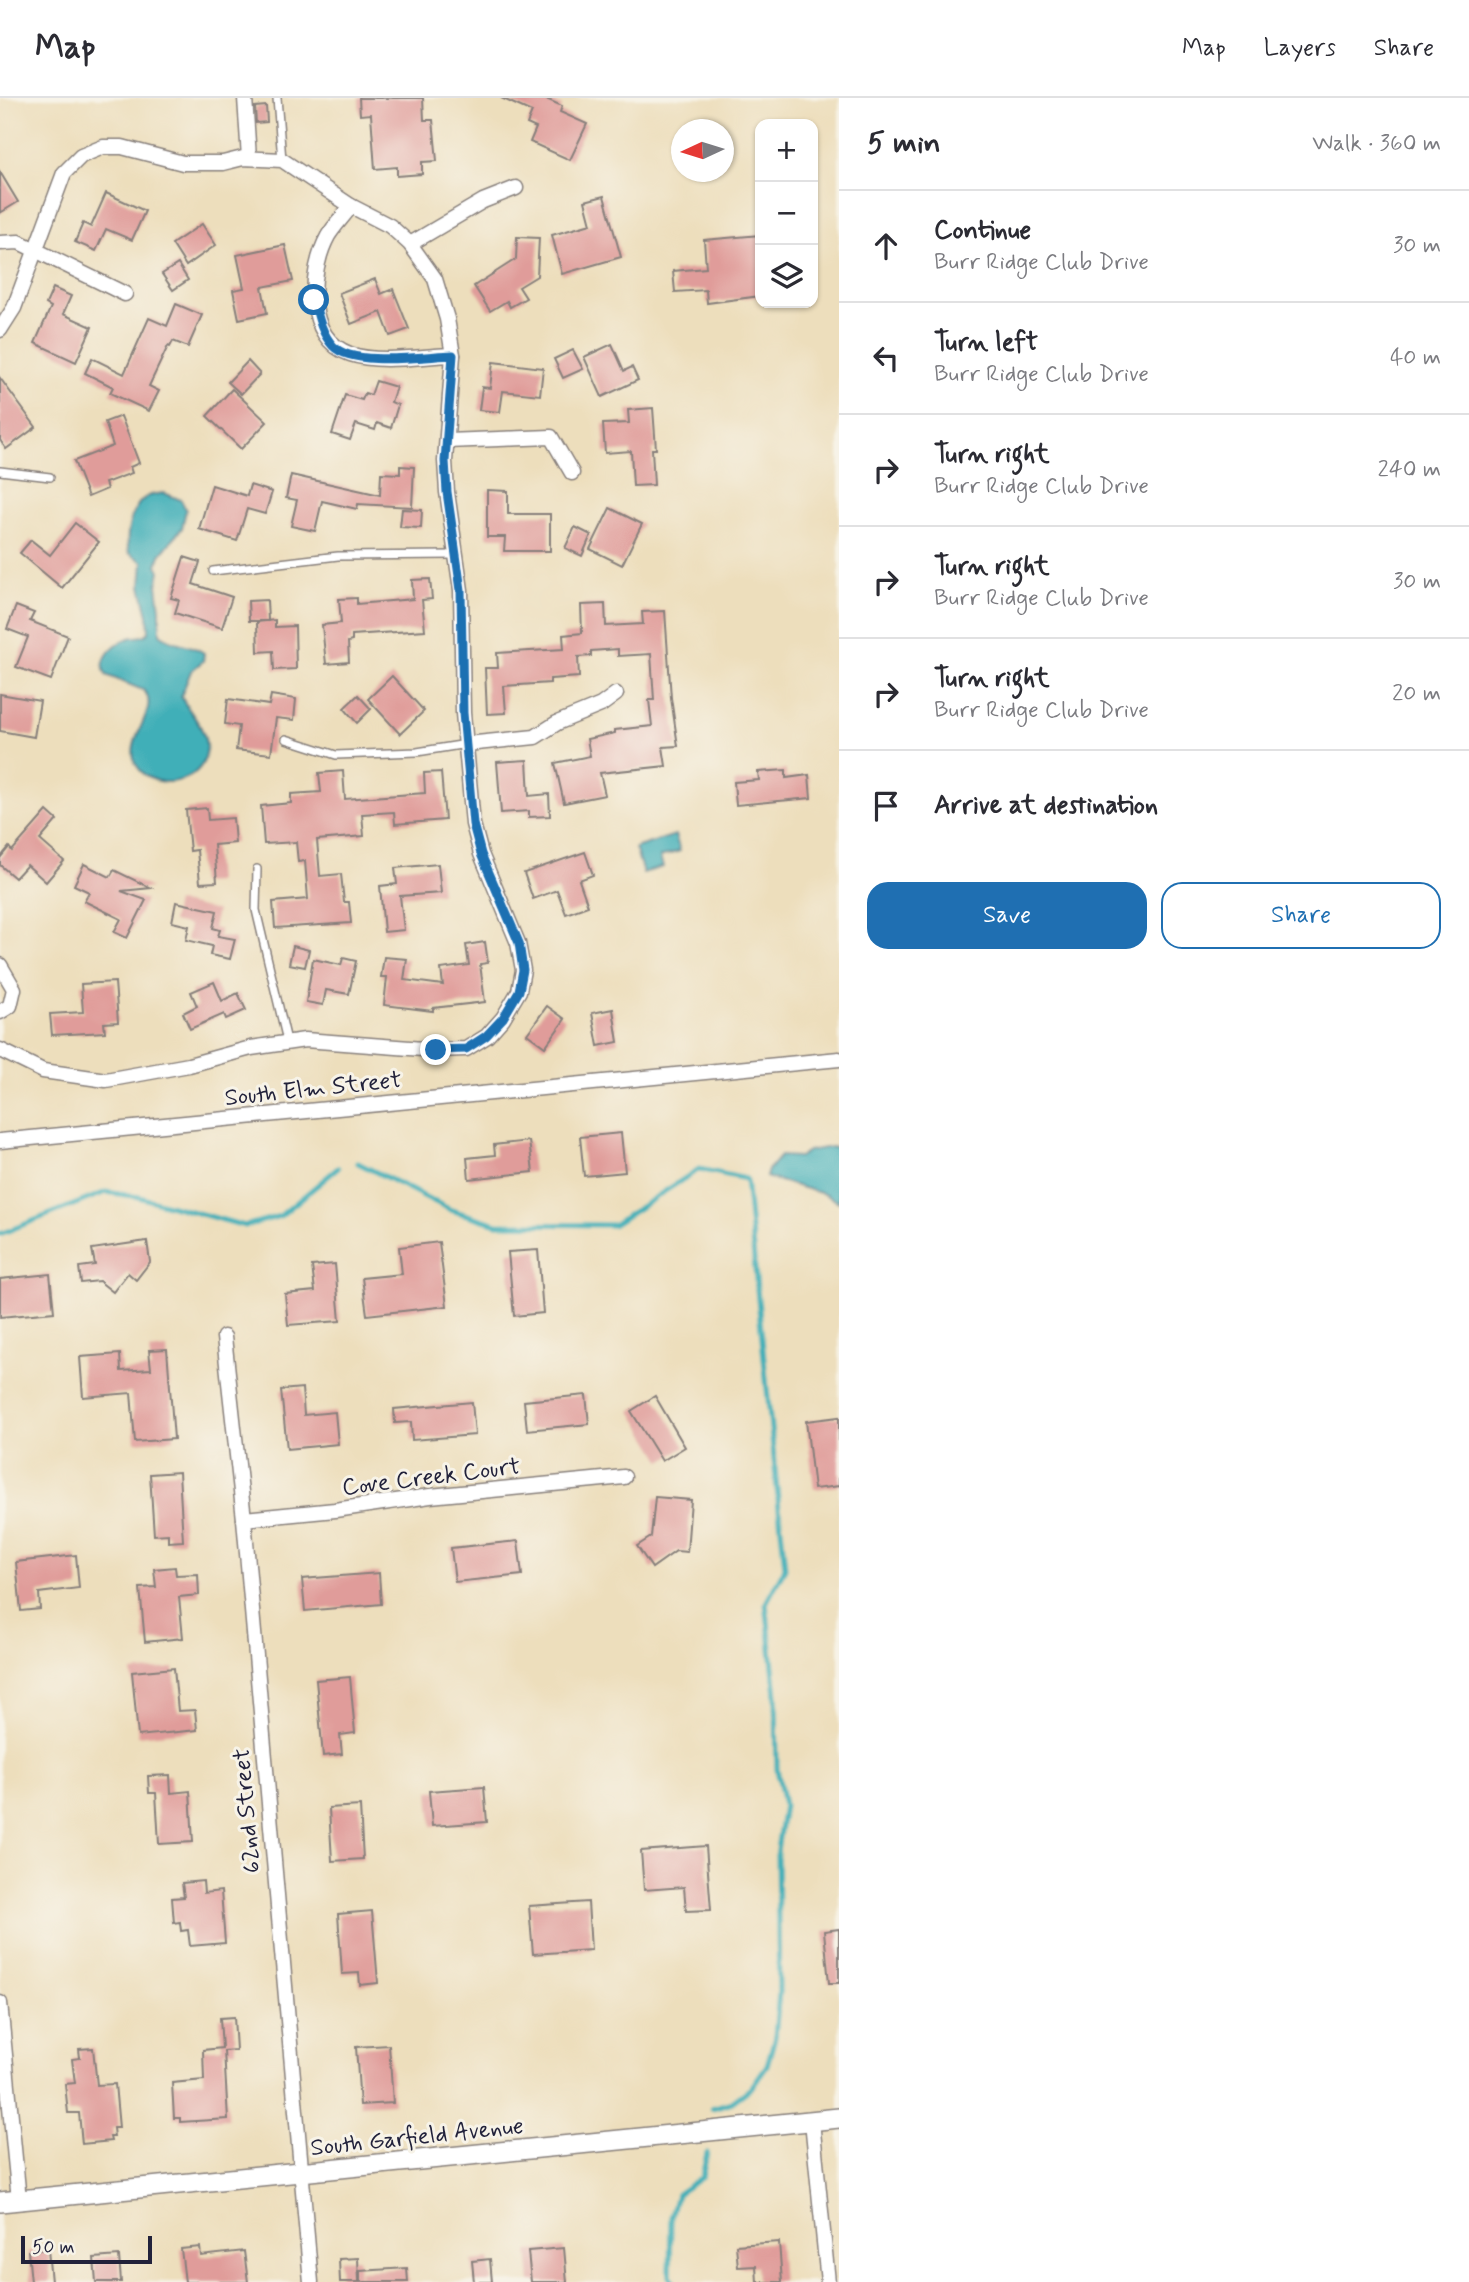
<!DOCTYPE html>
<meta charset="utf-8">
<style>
:root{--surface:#fff;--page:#f7f7f7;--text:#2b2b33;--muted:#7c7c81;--line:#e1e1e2;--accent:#1f6fb2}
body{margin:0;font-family:Mynerve,sans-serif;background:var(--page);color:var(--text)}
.controls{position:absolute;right:21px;top:21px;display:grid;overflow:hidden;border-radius:14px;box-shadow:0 2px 5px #0004}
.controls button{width:63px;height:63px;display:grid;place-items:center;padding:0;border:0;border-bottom:2px solid var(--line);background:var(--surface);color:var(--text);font:35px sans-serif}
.compass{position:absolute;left:671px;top:21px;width:63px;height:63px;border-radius:50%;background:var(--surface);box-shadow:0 2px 5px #0004;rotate:266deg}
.scale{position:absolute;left:21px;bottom:18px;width:131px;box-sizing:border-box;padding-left:7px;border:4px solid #22223b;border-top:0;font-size:19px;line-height:24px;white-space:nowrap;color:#22223b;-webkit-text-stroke:5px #f7f3e8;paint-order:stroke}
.stop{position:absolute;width:21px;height:21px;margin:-16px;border:5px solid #1f6fb2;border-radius:50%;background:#fff}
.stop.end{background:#1f6fb2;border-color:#fff;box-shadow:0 2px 7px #0008}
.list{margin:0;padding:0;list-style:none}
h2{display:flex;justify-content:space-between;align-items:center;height:91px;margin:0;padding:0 28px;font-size:30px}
h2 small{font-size:23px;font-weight:400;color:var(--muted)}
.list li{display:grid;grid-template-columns:46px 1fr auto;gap:21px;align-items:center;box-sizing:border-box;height:112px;padding:0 28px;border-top:2px solid var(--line)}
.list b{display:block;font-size:26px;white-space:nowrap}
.list p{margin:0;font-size:23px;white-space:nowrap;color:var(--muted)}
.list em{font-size:23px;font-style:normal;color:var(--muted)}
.actions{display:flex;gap:14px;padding:21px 28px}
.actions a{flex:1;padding:16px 0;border:2px solid var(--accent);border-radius:21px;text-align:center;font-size:24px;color:var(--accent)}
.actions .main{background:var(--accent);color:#fff}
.icon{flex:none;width:38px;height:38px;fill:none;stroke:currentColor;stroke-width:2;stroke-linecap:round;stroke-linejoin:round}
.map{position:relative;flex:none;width:839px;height:2184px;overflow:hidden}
header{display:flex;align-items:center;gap:42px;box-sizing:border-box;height:98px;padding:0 35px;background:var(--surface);border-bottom:2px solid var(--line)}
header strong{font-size:33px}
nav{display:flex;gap:38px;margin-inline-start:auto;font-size:24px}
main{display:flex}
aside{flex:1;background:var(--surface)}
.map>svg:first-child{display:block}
.water{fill:#3fafb8;stroke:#30687a;stroke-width:2}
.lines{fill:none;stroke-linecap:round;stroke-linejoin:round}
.stream{stroke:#3fafb8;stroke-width:5}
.building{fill:#e09c9a}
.lane-casing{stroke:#88807c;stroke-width:10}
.street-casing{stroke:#88807c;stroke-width:17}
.secondary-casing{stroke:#88807c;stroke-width:22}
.lane{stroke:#fff;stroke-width:7}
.street{stroke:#fff;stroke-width:14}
.secondary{stroke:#fff;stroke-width:19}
.route{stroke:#1f6fb2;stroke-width:9}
.labels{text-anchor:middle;stroke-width:6;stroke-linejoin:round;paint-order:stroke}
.street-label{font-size:24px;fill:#22223b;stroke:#f7f3e8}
</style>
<header>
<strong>Map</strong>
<nav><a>Map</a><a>Layers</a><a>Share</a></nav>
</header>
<main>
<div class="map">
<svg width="839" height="2184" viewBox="0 0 839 2184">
<rect width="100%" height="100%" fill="#f7f3e8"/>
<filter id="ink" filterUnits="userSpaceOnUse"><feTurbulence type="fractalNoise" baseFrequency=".0143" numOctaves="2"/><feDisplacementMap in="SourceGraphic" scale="14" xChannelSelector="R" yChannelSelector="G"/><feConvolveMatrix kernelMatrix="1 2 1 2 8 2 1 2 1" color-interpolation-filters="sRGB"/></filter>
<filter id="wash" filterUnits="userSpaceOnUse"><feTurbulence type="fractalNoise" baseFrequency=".00686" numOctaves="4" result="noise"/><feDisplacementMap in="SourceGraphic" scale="28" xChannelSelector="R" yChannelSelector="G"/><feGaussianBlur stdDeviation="1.57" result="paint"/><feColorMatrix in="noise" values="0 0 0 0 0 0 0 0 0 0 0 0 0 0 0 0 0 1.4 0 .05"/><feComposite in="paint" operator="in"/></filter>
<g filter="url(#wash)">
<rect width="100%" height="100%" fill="#eddebc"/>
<g class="water">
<path d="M164,395L181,402L186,412L182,430L160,457L157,467L160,473L157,487L160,511V536C173,547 191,545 204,555L203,563L191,573L181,598C189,615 204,627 206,646C211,683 156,698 137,668C121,643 163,610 143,592L106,577C97,560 116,543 133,539C140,538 143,540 149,534L148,517L141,488L143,464L129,455C125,438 130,414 142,402C148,396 157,396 164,395Z"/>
<path d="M675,737L680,753L660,759L663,769L643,775L635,750Z"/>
<path d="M831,1049L839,1051V1104L824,1096L766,1079L768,1072L780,1058L799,1059L808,1053Z"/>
</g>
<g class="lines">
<g class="stream">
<path d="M358,1065L451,1112L497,1126L613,1127L699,1071L746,1081L785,1470L766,1505L776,1597L777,1671L784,1707L777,1752L779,1894L775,1939L767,1967L751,1990L732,2004L712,2010"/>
<path d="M0,1136L106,1094L139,1099L245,1128L280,1118L338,1070"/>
<path d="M673,2184L670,2177L671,2119L677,2096L702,2079L707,2055"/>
</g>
</g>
<g id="blocks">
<g class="building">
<path d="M359,0H423L424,22H433L437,63L422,64V76L397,78V69L375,71L371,16L360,17Z"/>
<path d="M501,0H544L562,8L560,14L587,26L570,62L530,44L536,30L527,26L532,14Z"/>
<path d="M266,8L267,24L256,25L255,9Z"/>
<path d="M0,74L18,104L0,115Z"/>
<path d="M106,95L145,113L132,142L106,131L96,153L75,144L83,125L91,129Z"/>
<path d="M604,98L621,159L562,176L552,137L591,126L585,103Z"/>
<path d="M202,126L216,147L186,168L172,146Z"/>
<path d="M760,137V198L707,205L706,192L675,194L673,173L706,170L704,142Z"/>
<path d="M517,139L539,140L537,178L519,189L526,200L510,209L507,203L490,213L474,188L516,161Z"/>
<path d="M285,147L293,183L262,189L267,215L239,221L233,192L244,190L237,157Z"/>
<path d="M178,166L188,182L173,192L162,176Z"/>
<path d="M375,181L381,196L393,191L409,231L390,238L381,214L351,226L339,195Z"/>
<path d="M53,190L71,198L63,216L92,229L76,264L35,245L51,209L46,206Z"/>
<path d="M176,206L202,217L188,249L173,243L170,249L168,248L149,288L159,293L149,313L110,295L113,289L85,275L92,260L124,276L149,220L167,228Z"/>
<path d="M612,246L624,273L632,269L638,282L602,299L584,259Z"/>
<path d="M573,252L583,271L563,280L554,261Z"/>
<path d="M248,263L260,276L241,296L228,284Z"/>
<path d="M493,264L543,270L540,297L503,293L500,314L479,312L482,289L490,290Z"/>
<path d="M0,280L36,329L6,351L0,342Z"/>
<path d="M376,283L396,289L391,304L398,307L391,330L377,325L375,332L356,326L350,342L332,336L345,297L362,302L365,295L371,297Z"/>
<path d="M232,291L267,324L241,351L207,318Z"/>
<path d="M653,310L656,351H652L654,387L633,388L631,353L605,355L603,326L629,325L628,312Z"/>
<path d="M121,318L139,365L130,369L132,375L105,385L107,391L88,399L74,363L113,348L105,324Z"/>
<path d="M400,368L414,369L412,409L358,406L357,411L322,403L315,433L291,428L297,402L286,400L291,377L380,397L381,375L400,376Z"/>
<path d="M212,387L247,398L250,387L272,394L265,416L247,411L237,443L199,431Z"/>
<path d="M487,392L508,393V416H550V453H504L505,439H487Z"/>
<path d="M610,410L642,426L622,467L590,451Z"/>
<path d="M402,411L422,412L421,430L400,429Z"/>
<path d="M75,425L99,444L62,490L20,455L31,442L50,457Z"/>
<path d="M575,429L591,437L582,458L565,450Z"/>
<path d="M184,459L200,464L193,486L232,499L222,530L175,515L179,502L171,500Z"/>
<path d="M430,481L432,501L422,502L425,532L352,537V543L348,544L349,564L326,566L322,527L341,525L339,501L357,500V506L413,501L412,482Z"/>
<path d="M267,502L268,523H249L248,503Z"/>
<path d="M605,506L606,528L643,526L642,514L665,513L671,600L678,648L663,649L666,668L600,675L605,697L564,705L555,665L590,658L587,641L615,635V632L652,628L649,602H654L651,556L618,558V551L591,553V558L578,559L579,579L550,581V585L504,588L506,615L487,616L485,570H498L497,555L564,551L563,537L582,535L581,507Z"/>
<path d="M16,508L34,515L30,523L68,538L51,582L16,569L28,539L7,531Z"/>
<path d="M275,522V529L295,528L296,571L274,572L273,553L258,554L257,524Z"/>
<path d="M392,578L424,613L400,636L368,601Z"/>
<path d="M0,596L40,603L34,639L0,633Z"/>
<path d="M271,597L296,601L294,622L276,620L271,656L236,652L239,628L225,626L228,601L269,607Z"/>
<path d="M358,597L371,611L357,625L344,610Z"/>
<path d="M527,662L529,698L549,696L550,718L529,719V713L501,715L497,664Z"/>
<path d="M786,672V680L809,677L811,700L736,707L734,684L759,682L758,674Z"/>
<path d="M343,673L345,701L425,695L424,675L441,674L445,722L395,726L394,714L362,716L364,738L317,742L320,778L341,776L344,804H349L351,825L275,830L273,804L308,801L305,763L298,764L296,744L264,746L261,708L291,705V696L321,694L319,675Z"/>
<path d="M207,710L208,722L233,720L235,745L214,747L217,784L200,785L197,752L190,753L186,712Z"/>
<path d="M47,713L57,722L40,742L64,763L46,784L27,767L15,780L0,767V760L9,749L12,753Z"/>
<path d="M585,754L593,777L579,782L588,808L566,816L557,792L533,801L524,775Z"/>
<path d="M84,766L110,779L114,772L151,790L121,793L146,802L127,840L114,834L121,821L84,803L89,794L74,787Z"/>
<path d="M438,766L441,795L400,798L404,832L384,834L380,788L397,786L395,770Z"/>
<path d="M176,804L217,813L213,830L220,832L218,838L235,841L230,861L210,857L212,848L186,842L189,828L172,824Z"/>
<path d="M485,844L488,865L480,866L485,904L433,910V913L384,907L387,879H381L384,859L407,861L404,882L443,887L441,871L469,867L466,847Z"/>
<path d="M293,848L309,852L305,869L289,866Z"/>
<path d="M343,860L356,863L349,896L326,892L323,907L306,904L313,861L341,867Z"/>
<path d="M115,884L118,924L104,925L105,934L52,937L50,916L83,914L81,886Z"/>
<path d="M214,884L222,903L238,895L246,912L226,921L224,916L190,931L183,915L197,908L191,894Z"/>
<path d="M547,908L565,921L545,949L527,936Z"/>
<path d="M613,911L618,944L598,948L592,915Z"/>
<path d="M621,1035L625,1074L584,1078L580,1039Z"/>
<path d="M529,1043L533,1074L469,1081L467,1060L495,1057L494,1047Z"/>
<path d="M147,1143L150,1164L136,1182L128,1175L113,1194L99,1183L81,1185L79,1169L95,1167L92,1151Z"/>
<path d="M439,1144L447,1208L367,1217L362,1180L402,1176L399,1149Z"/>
<path d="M538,1152L543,1215L514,1218L508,1154Z"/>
<path d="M335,1166L340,1223L288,1227L285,1196L315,1193L312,1168Z"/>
<path d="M50,1176L54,1214L0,1219V1181Z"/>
<path d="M167,1251L174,1341L135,1344L131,1295L83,1299L80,1259L120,1256L121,1273L151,1271L149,1252Z"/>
<path d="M302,1290L304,1317L335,1314L338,1346L287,1351L281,1292Z"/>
<path d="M586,1297L589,1326L527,1332L524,1303Z"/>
<path d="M655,1298L685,1349L662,1363L631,1313Z"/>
<path d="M472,1304L475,1337L412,1342L411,1324L395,1325L394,1311Z"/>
<path d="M839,1319V1388L814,1391L806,1323Z"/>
<path d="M179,1374L183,1443L168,1444V1436L154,1437L150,1376Z"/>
<path d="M655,1399L691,1402L687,1454L676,1453L652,1470L637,1448L651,1439Z"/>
<path d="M518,1443L522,1477L455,1484L451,1450Z"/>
<path d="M76,1457L79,1490L39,1495L40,1511L21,1513L16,1464Z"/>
<path d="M175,1469L176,1477L198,1476L199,1497L179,1499L183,1540L145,1544L140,1490L156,1489L154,1471Z"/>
<path d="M379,1475L381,1506L305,1513L302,1481Z"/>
<path d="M174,1570L178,1613L195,1612L197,1632L138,1638L132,1574Z"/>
<path d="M350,1579L355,1635L340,1637L342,1656L323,1658L316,1582Z"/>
<path d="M170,1677L171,1695L190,1693L193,1744L159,1746L156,1695H149L148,1678Z"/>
<path d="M484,1689L487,1724L432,1728L429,1693Z"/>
<path d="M360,1708L363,1761L332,1763L329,1710Z"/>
<path d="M706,1748L711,1812L686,1813L684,1789L644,1792L641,1753Z"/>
<path d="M203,1783L204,1795L221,1793L225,1845L190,1848L188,1832L181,1833L180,1824L174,1825L172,1800L184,1799L182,1785Z"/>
<path d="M588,1804L591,1852L533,1856L529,1808Z"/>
<path d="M372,1813L378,1885L360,1887L359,1875L342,1876L338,1816Z"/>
<path d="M839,1831V1885H829L824,1833Z"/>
<path d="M234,1919L236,1952L224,1953L228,2021L180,2024V2020H174L172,1985L204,1982L203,1952L222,1950L220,1920Z"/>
<path d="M389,1947L393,2005L360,2007L356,1949Z"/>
<path d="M93,1950L97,1987L115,1986L119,2030H113L114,2039H110L111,2043L82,2046L79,2015H68L65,1986L75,1985L72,1961L80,1960L79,1951Z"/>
<path d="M779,2144L782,2184H757L756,2168L738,2169L736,2147Z"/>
<path d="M200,2149L201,2158L244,2153L248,2184H185L181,2151Z"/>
<path d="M564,2150L567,2184H531L528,2153Z"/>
<path d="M48,2151L51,2184H31L28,2153Z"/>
<path d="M119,2158L121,2184H96L94,2160Z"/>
<path d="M358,2160L359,2184H340L339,2161Z"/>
<path d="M490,2161L492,2184H474L472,2163Z"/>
<path d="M407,2170L408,2184H360V2173Z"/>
</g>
</g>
</g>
<g filter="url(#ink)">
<use href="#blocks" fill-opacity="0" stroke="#88807c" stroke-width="2"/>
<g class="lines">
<g class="lane-casing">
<g id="lane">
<path d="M277,0L282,62"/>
<path d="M0,373L50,379"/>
<path d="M213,473L338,458L455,457"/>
<path d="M286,641L336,657L417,654L467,646"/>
<path d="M257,771L256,812L287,943"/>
</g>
</g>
<g class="street-casing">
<g id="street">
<path d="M245,0L249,60"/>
<path d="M351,108C344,118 334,128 328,138C309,173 304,240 350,256C379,266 422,258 453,257"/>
<path d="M0,145L19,144L125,196"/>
<path d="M410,146L483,103L516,90"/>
<path d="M0,232L14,210L64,75L81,58L103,49H122L183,65H223L243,60L282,62L351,108L390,128L410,146L435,181L447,221L453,257L445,363L447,394L461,492L463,615L473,726L481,756L518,845L523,872L519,893L503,920L487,938L466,951L436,952L305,942L251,950L189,967L106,982L43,973L0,952"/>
<path d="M447,343L551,339L572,375"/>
<path d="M467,646L535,639L557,625L601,607L616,596"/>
<path d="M0,867L14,891L10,908L0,914"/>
<path d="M0,1043L839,961"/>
<path d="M224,1239L244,1421L311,2184"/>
<path d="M244,1421L335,1412L430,1398L624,1379"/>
<path d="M0,1905L19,2102"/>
<path d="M812,2023L828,2184"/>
</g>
</g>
<g class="secondary-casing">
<path id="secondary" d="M0,2104L839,2020"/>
</g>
<use href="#lane" class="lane"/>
<use href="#street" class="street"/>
<use href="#secondary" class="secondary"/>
</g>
</g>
<g class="lines" filter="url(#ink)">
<path class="route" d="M314,202C318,217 321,235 333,248C353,269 424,258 453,257L445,363L447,394L461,492L463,615L473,726L481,756L519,845L523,872L519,893L503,920L486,938L466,951L436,952"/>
</g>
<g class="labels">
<g class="street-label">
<text transform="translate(313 990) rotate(-6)" y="8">South Elm Street</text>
<text transform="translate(431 1378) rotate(-7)" y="8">Cove Creek Court</text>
<text transform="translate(246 1713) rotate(-95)" y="8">62nd Street</text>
<text transform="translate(417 2038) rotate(-6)" y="8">South Garfield Avenue</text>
</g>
</g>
</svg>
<div class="controls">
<button>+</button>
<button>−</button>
<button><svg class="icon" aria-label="layers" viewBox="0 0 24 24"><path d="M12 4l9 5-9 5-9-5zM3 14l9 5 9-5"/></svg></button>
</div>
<svg class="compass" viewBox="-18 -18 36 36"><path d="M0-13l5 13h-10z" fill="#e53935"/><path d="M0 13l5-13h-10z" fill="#7c7c81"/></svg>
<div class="scale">50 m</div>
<div class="stop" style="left:314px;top:202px"></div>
<div class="stop end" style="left:436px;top:952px"></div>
</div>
<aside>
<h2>5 min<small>Walk · 360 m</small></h2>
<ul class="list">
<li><svg class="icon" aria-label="ahead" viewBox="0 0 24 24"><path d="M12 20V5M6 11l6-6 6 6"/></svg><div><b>Continue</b><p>Burr Ridge Club Drive</p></div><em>30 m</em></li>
<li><svg class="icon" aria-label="left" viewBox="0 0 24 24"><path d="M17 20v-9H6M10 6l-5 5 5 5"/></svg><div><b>Turn left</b><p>Burr Ridge Club Drive</p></div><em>40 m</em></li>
<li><svg class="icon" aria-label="right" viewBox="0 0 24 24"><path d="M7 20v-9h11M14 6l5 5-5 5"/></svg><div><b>Turn right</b><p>Burr Ridge Club Drive</p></div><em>240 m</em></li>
<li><svg class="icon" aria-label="right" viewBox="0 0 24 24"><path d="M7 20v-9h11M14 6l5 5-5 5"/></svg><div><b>Turn right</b><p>Burr Ridge Club Drive</p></div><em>30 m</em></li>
<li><svg class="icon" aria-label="right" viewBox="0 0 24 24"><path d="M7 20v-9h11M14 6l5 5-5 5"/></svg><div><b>Turn right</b><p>Burr Ridge Club Drive</p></div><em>20 m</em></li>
<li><svg class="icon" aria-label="arrive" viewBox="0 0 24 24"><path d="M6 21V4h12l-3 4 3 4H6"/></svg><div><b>Arrive at destination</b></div></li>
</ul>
<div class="actions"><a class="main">Save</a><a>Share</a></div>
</aside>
</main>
